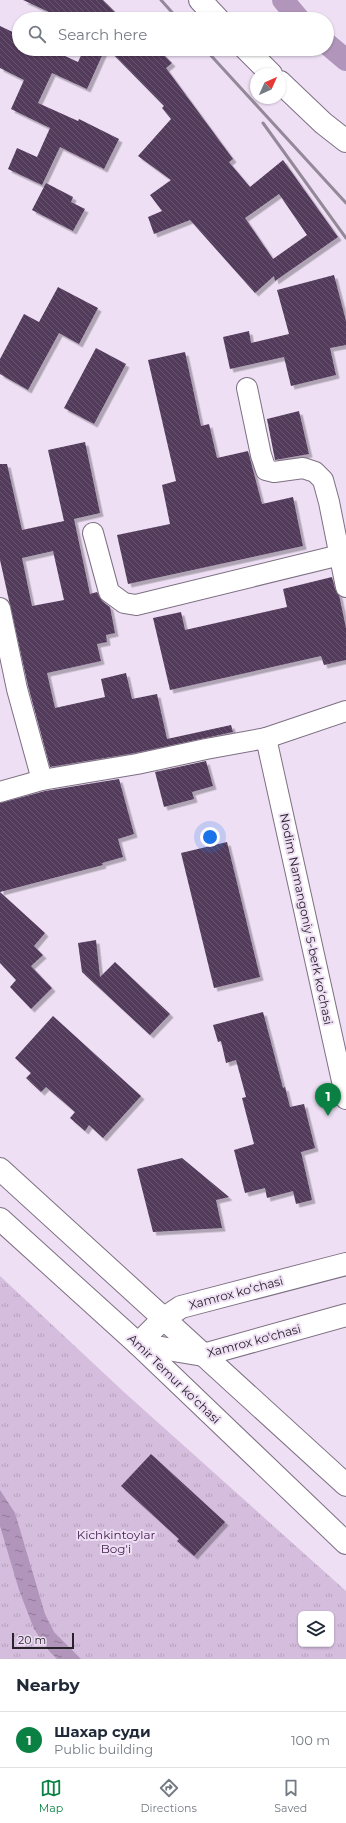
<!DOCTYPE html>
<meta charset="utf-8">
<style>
:root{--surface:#fff;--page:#f6f6f7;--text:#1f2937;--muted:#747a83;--line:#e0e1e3;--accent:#0b8043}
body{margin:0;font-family:Montserrat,sans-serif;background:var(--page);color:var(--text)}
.controls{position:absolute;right:12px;bottom:12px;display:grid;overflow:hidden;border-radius:6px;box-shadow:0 1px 3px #0004}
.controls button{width:36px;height:36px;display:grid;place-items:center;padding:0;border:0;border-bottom:1px solid var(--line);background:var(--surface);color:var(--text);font:20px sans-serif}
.compass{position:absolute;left:250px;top:68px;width:36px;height:36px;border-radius:50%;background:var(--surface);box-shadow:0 1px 3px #0004;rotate:45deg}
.scale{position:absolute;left:12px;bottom:10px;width:62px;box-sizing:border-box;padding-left:4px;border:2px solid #28222a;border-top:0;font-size:11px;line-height:14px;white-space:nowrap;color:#28222a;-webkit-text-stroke:3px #eedff4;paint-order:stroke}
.you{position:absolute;left:210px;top:837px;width:14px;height:14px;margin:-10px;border:3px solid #fff;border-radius:50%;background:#1a73e8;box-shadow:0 0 0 6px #1a73e833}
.badge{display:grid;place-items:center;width:26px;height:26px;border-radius:50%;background:var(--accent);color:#fff;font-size:13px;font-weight:700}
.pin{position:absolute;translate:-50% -33px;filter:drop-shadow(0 1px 2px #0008)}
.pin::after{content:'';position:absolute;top:21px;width:14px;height:12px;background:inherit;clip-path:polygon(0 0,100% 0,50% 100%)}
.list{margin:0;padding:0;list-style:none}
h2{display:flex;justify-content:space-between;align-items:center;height:52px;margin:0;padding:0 16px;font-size:17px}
h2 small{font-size:13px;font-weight:400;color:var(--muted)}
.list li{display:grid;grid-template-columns:26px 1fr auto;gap:12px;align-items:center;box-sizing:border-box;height:56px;padding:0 16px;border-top:1px solid var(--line)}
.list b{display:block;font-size:15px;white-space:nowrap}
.list p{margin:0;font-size:13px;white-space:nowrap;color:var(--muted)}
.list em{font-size:13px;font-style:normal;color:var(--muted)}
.icon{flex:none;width:22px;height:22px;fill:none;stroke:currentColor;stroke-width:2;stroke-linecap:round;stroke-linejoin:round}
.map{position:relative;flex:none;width:346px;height:1659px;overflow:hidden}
.search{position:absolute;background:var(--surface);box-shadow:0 1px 3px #0004;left:12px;right:12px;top:12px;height:44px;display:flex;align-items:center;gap:10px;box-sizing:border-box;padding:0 14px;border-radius:22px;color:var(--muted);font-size:15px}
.sheet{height:108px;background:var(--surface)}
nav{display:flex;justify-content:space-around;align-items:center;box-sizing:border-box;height:56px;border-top:1px solid var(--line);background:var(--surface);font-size:11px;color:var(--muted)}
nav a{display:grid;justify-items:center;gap:2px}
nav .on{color:var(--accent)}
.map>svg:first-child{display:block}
.park{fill:url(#park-tufts);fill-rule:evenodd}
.water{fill:url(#water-ripples)}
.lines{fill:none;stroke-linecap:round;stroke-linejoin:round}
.canal{stroke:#b195bb;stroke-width:22}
.building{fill:url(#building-back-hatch);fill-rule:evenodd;filter:url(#shadow)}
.minor-casing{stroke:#7d7082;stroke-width:22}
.tertiary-casing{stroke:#7d7082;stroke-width:24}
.secondary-casing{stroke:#7d7082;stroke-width:24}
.primary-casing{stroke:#7d7082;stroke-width:24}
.minor{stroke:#fff;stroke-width:20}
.tertiary{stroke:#fff;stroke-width:22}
.secondary{stroke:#fff;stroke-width:22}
.primary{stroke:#fff;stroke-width:22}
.rail{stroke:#948999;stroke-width:3}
.labels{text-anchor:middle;stroke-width:4;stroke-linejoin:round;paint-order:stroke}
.street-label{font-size:12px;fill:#28222a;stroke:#eedff4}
.park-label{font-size:12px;fill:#411c4d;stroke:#eedff4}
</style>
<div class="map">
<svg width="346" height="1659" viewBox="0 0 346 1659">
<defs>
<pattern id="park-tufts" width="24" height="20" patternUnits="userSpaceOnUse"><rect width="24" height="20" fill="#d5bddd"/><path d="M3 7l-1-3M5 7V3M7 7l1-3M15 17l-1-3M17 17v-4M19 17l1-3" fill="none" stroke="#b7a2be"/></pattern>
<pattern id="water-ripples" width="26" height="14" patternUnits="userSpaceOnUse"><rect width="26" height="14" fill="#b195bb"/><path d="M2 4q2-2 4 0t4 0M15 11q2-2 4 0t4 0" fill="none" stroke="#907998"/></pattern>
<pattern id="building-back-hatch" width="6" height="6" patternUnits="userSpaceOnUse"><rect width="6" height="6" fill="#533a5b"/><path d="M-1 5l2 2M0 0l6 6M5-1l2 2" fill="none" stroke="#68546f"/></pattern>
<filter id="shadow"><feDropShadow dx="3.5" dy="3.5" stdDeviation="0" flood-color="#0004"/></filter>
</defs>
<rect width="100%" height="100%" fill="#eedff4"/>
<path class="park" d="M0,1276L125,1393L346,1591V1659H0ZM301,1614H331V1644H301Z"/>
<path class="water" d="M0,1490L15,1513L45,1614L54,1632L81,1659H57L50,1652L34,1629L19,1590L0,1526Z"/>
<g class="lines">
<g class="canal">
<path d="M283,0L299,19"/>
<path d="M327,44L346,60"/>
</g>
</g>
<g class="building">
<path d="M23,0H103L122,19H64Z"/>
<path d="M0,26L19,35V49H50L78,62L84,49H105L87,89L52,73L38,103L78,121L79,119L119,139L104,169L60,147L42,185L8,169L17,148L37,157L50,128L11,109L24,80L0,68Z"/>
<path d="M108,49H158L172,63L166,68L233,159L229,162L250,187L283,160L338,237L275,281L274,276L255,293L190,220L154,234L148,217L162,211L150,195L171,180L138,156L171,119L162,108L164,106ZM279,194L307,235L273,259L245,218Z"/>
<path d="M46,183L73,197L71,202L85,209L73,231L32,210Z"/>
<path d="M334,275L346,321V345L330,348L336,375L291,386L284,357L230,369L223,337L249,331L251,343L289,334L277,290Z"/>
<path d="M58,287L98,308L79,344L59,333L28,390L0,374V359L24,314L39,322Z"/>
<path d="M96,348L126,364L94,424L64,408Z"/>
<path d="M185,352L201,426L209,424L217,458L248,451L262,504L293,497L303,546L128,584L117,535L170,524L162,485L176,481L148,360Z"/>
<path d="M299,411L309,454L275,460L267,419Z"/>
<path d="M85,442L100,513L74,519L90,594L97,592L102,601L110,607L115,633L106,635L107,642L97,644L101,661L47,673L55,708L105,697L101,679L126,673L132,699L157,694L167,739L231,725L233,732L135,753L50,767L28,686L0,560V464H7L22,530L64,521L48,450ZM53,551L64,600L32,606L22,558Z"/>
<path d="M332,577L335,589L339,595L346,628V660L324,665L321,656L170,690L153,618L181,612L185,630L287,607L283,589Z"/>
<path d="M206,761L213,786L192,792L194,799L164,807L155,772Z"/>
<path d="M119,779L134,834L118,839L123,857L102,863L103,865L0,892L45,933L34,946L43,955L31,966L52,988L31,1009L10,987L16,980L0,963V803L45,791Z"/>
<path d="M227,842L260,977L214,988L181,853Z"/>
<path d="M96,940L100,977L115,962L170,1014L150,1035L82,972L78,943Z"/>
<path d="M263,1012L283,1088L285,1087L290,1107L304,1104L315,1148L301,1152L312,1200L296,1204L293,1191L267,1198L265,1188L245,1193L234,1150L254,1144L242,1098L246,1097L236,1060L226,1063L221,1041L218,1042L213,1025Z"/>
<path d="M53,1016L141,1096L103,1138L89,1125L85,1131L70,1118L75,1112L46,1087L41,1092L26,1078L31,1073L15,1058Z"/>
<path d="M182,1158L229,1197L216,1200L222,1228L153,1232L137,1169Z"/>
<path d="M151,1454L225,1522L194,1556L177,1541L179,1539L121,1486Z"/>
</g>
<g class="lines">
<g class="minor-casing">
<g id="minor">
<path d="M247,388L261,455L266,470L274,472L303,468L315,472L323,480L329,502L346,587"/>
<path d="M93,533L109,592L124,603L136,605L340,555"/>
<path d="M0,608L17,689L42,780L137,764L206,749L266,738"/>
<path d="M346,711L266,738L346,1099"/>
<path d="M0,792L42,780"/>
</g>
</g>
<g class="tertiary-casing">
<g id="tertiary">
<path d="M200,0L218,19"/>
<path d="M246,49L271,74"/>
<path d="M280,82L323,123L346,141"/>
</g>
</g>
<g class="secondary-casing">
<g id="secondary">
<path d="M138,1344L163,1319L181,1307L346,1264"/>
<path d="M138,1344L203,1355L346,1315"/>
</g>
</g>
<g class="primary-casing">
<g id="primary">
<path d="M0,1169L346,1485"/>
<path d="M0,1219L138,1344L346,1543"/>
</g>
</g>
<use href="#minor" class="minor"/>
<use href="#tertiary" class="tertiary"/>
<use href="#secondary" class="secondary"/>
<use href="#primary" class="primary"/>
<g class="rail">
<path d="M161,0L178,19"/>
<path d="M205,49L346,203"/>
<path d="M263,123L346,238"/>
</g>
</g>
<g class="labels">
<g class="street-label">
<text transform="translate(306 919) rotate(78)" y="4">Nodim Namangoniy 5-berk koʻchasi</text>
<text transform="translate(236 1293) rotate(-15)" y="4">Xamrox koʻchasi</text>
<text transform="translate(254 1341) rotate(-15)" y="4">Xamrox ko'chasi</text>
<text transform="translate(174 1379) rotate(44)" y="4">Amir Temur koʻchasi</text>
</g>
<g class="park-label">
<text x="116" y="1539">Kichkintoylar<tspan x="116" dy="14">Bog'i</tspan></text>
</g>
</g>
</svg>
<div class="controls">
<button><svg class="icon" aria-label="layers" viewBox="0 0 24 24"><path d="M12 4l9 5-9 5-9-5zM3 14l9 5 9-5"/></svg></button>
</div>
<svg class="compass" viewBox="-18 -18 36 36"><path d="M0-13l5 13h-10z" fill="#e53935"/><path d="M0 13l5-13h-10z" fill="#747a83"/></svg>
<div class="scale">20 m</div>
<div class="you"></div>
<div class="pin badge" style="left:328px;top:1116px">1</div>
<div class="search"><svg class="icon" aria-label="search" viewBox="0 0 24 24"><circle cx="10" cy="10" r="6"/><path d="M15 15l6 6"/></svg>Search here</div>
</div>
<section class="sheet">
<h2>Nearby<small></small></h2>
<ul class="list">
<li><span class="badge">1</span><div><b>Шахар суди</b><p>Public building</p></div><em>100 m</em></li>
</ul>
</section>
<nav>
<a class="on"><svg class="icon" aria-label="map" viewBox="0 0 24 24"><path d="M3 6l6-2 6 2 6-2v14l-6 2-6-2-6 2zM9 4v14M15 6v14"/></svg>Map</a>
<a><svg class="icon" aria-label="directions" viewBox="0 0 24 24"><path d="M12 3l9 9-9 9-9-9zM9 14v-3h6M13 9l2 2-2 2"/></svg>Directions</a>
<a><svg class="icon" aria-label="saved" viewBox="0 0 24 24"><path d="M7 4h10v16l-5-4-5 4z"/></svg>Saved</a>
</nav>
